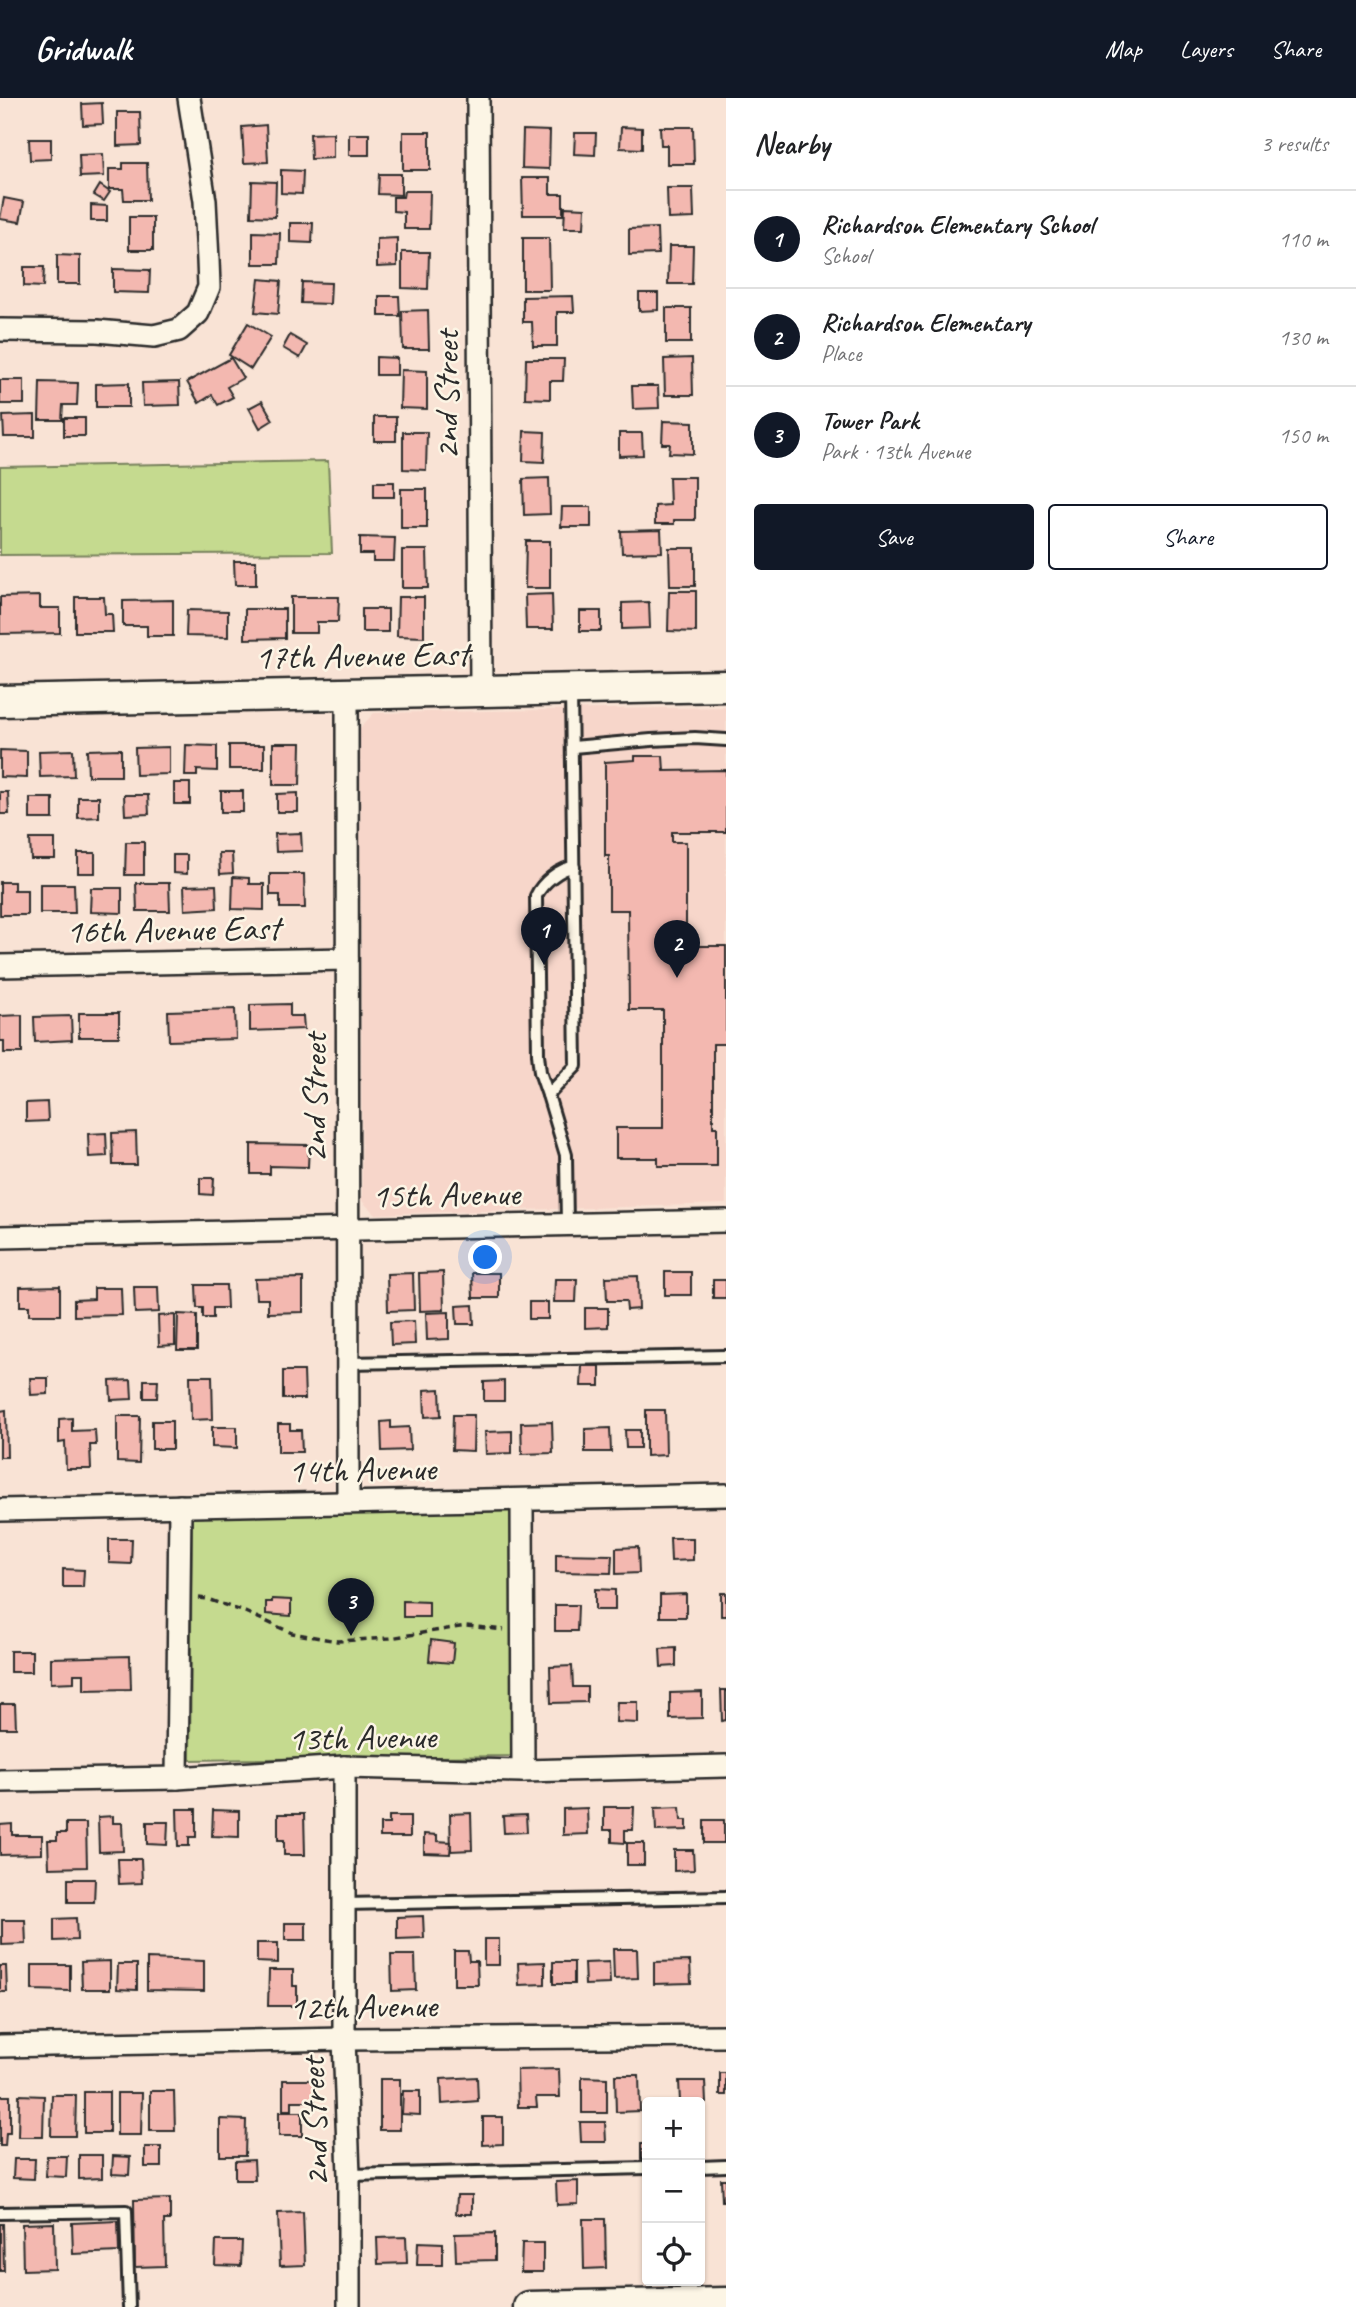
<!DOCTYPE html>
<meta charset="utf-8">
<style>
:root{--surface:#fff;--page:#f6f6f6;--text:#202124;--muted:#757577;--line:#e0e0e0;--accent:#111827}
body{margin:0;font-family:Caveat,sans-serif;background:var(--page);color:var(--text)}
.controls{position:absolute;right:21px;bottom:21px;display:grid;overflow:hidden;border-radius:7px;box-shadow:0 2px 5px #0004}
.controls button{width:63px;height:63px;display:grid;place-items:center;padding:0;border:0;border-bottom:2px solid var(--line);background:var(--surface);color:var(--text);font:35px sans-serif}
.you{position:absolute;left:486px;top:1160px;width:24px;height:24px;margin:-18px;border:5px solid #fff;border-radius:50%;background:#1a73e8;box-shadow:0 0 0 10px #1a73e833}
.badge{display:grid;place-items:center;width:46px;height:46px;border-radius:50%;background:var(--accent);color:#fff;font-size:23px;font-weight:700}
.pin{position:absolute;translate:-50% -58px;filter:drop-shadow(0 2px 4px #0008)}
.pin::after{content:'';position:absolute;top:37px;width:24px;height:21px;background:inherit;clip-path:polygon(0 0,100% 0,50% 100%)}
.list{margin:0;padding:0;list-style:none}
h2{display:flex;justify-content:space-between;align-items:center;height:91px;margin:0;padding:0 28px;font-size:30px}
h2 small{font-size:23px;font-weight:400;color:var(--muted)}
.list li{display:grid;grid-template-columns:46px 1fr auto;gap:21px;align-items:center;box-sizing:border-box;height:98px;padding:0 28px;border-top:2px solid var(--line)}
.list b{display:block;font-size:26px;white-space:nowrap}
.list p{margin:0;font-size:23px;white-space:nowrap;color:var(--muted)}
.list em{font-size:23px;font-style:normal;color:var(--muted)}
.actions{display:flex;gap:14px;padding:21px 28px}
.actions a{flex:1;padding:16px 0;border:2px solid var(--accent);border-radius:7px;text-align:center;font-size:24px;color:var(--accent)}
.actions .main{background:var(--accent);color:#fff}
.icon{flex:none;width:38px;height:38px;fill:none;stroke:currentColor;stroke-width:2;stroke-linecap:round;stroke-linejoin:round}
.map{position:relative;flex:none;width:726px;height:2209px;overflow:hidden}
header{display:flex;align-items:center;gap:42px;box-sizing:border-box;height:98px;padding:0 35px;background:var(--accent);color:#fff}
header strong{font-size:33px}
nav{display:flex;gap:38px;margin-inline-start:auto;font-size:24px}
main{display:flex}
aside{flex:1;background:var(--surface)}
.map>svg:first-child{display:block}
.built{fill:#f7d6ca}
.green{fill:#c5da8f;stroke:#78825d;stroke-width:2}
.building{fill:#f3b8b0;stroke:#2b2b2b;stroke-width:2}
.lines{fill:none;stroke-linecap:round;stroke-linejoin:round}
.lane-casing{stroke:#2b2b2b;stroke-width:16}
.street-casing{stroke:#2b2b2b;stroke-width:26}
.secondary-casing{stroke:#2b2b2b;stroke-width:35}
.path{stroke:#2b2b2b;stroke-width:3.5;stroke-dasharray:7 5;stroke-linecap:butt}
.lane{stroke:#fcf5e5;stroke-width:10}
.street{stroke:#fcf5e5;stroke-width:21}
.secondary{stroke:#fcf5e5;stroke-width:30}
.labels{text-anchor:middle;stroke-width:5;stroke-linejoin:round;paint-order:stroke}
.street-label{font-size:35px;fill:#2b2b2b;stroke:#fcf5e5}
</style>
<header>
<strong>Gridwalk</strong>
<nav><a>Map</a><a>Layers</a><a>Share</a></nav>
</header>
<main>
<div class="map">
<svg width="726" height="2209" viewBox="0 0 726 2209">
<rect width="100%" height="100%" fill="#f9e3d5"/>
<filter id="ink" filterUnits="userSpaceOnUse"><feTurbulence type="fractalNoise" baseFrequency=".0143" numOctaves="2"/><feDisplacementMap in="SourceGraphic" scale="14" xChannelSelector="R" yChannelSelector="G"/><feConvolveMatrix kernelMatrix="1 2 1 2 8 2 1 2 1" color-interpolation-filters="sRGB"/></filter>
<g filter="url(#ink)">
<path class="built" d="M726,609V1106L375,1116L362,1103L360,630L374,615Z"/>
<g class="green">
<path d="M328,363L332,455L0,457V369Z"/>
<path d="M511,1411V1658L190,1662L192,1418Z"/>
</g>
<g class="building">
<path d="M102,5L103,26L83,27L82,6Z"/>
<path d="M117,14H140L141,47L117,48Z"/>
<path d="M266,27L268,64L244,65L242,29Z"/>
<path d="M621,29L642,30V51L620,50Z"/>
<path d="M660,29H693L694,66H667V47H661Z"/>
<path d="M523,32L550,33L549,71L522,70Z"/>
<rect x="403" y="34" width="27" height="38"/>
<path d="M333,35V60L311,61L310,36Z"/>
<path d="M575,35H596L595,57L574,56Z"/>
<rect x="349" y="36" width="20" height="21"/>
<path d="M29,41H51V61L30,62Z"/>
<path d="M103,56L104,78L80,79L79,57Z"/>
<path d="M123,65H147L148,102H124L123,91H109V71H123Z"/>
<path d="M281,72L303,73L302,96L281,95Z"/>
<path d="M379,76H401V97L378,96Z"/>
<path d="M522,80H550V96H563V117H523Z"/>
<path d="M252,83L276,84L275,119L251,118Z"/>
<path d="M100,87L110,94L104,103L94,97Z"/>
<path d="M667,90H693L694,120L668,121Z"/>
<path d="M404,93H430L429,131H404V114L393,113V99H403Z"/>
<path d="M4,100L24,104L20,124L0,121Z"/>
<path d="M91,107L107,108V123H91Z"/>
<path d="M565,109L585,110L584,130H564Z"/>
<rect x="129" y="119" width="24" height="33"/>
<path d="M290,125H313L312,145L290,144Z"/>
<path d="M657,130L658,156L629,157V131Z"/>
<path d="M253,134L280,135L279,166H253Z"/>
<path d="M397,140V168L377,169V141Z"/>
<path d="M523,140H549L550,192H523Z"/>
<path d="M669,148H693L692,186H668Z"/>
<path d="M402,154H429L428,191L402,190Z"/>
<path d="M57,157L80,158V186H57Z"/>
<path d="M24,169H44L43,189L24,188Z"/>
<path d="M113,171L150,172L149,195L113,194Z"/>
<path d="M259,181L281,183L278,216L255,214Z"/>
<path d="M302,184L331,185L330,206L301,205Z"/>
<path d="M639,195H658V212L639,213Z"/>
<path d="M379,198H399L400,218H379Z"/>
<path d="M573,198L574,214H557V248H533L532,224H523V199Z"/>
<rect x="666" y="210" width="25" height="35"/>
<path d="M428,212L429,251H403L402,213Z"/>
<path d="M248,225L271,239L251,271L229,257Z"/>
<path d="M290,237L307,247L300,260L283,250Z"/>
<path d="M376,259L397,260V277H376Z"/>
<path d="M231,260L243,280L227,289L233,299L218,307L212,297L199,305L187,284Z"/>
<path d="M692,260L693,297H665L664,261Z"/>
<path d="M526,261H564L563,283H550V301L525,300Z"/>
<path d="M401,272L427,273V311L400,310Z"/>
<rect x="0" y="282" width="24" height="24"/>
<path d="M40,284L78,285L77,307H63L62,322H39Z"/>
<path d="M179,284L180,307L143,308L142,285Z"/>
<path d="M129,285V309H96V286Z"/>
<path d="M632,288H658L659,310L633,311Z"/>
<path d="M262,303L273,322L260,330L249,310Z"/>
<path d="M35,317V339H4L3,318Z"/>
<rect x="374" y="319" width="22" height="24"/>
<rect x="64" y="320" width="21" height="18"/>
<path d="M663,323L693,324V356L669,355L670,346H662Z"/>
<path d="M524,333L545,334L544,364L523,363Z"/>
<path d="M403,334H427L426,372L403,371Z"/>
<path d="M619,335H642L643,357L619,358Z"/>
<path d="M669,379H695V422H674V426H655V408L670,407Z"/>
<path d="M549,380L550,416L524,417L523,381Z"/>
<rect x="374" y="384" width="20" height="15"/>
<rect x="401" y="391" width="26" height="39"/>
<path d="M562,409H591V429H561Z"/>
<path d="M661,432L662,454L622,455L621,433Z"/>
<path d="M360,439L395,440L394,463H373V456H360Z"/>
<path d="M526,443H550V490H525Z"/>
<path d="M669,450H695V488H670Z"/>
<path d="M402,452H427L428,490H402Z"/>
<path d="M234,463H256V487H235Z"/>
<path d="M669,493H696V534L668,533Z"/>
<path d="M552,496L553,531H526L525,497Z"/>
<path d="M40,498V510H60V535L0,536V499Z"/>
<path d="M75,499H104L105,516H112L113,534H75Z"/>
<path d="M291,499H339L338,524H317V535H291Z"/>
<path d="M398,499H424V539L397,538Z"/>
<path d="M173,502V538H147V528H123V503Z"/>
<path d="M649,504L650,530L622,531V505Z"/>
<path d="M245,511H285V540L245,541Z"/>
<rect x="362" y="511" width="26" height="23"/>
<path d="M187,512L228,513V539L186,538Z"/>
<rect x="580" y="513" width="21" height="20"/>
<path d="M273,645H301L300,687H273Z"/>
<path d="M186,647L217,648V673L197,672V678H185Z"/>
<rect x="229" y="647" width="35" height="24"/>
<path d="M169,649V676L136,677L135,650Z"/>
<path d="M121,651V678H88L87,652Z"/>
<path d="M0,652L27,653V680L0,679Z"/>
<path d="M73,652L74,678L40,679L39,653Z"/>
<path d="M635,658H663L664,673L726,672V734H672V744H686V848H726V946H713V1029H717V1068H658V1060H616V1030H663V912H629L628,812H609V758H605V664L635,662Z"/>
<rect x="174" y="685" width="16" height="21"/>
<rect x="221" y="693" width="22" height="21"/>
<path d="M0,694H8L9,716H0Z"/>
<path d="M298,695V714H277V696Z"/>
<path d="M124,697H148L149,716L125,717Z"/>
<path d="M78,699H99V719L78,720Z"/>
<rect x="30" y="700" width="23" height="21"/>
<path d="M301,735L302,753L276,754L275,736Z"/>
<path d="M30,741H55V761H31Z"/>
<path d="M126,744H144V777H125Z"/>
<rect x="78" y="755" width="17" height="20"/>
<path d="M219,755H232L233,775L220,776Z"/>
<path d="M173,757H187V776L173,775Z"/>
<path d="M270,776H304L305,810H280V797H270Z"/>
<path d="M233,779L249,780V786H264V812L232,811Z"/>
<path d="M0,784H14V792H27V817H0Z"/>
<path d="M136,785H169L170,813H137Z"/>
<path d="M40,786H74L75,815H40Z"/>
<path d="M216,787L217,810L185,812L184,788Z"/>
<path d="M91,790H122V815L90,814Z"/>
<path d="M290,906V918H303L304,931L250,933V907Z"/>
<path d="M235,911L236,941L169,943L168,913Z"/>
<rect x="79" y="915" width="40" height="24"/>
<path d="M22,917V955H4V943H0V918Z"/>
<path d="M71,918L72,942L35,944L34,919Z"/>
<path d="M47,1004L48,1023L26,1024V1005Z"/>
<path d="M136,1034L137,1067H113L112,1035Z"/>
<path d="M106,1035L107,1058L89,1059L88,1036Z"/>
<path d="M251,1046L309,1047L308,1069L270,1068V1076H251Z"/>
<path d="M200,1080H214L213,1097L200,1096Z"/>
<path d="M443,1174L444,1212L420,1213L419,1175Z"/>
<rect x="665" y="1174" width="26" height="23"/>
<path d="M413,1175L414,1212L388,1213L387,1176Z"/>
<path d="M472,1175H499V1200H473Z"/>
<path d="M638,1178L639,1211L627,1212L626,1203H607L606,1179Z"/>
<path d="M303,1180V1214L268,1215V1201H256L255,1181Z"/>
<path d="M555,1181H577L576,1204H554Z"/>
<rect x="713" y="1182" width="13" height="18"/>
<path d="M196,1187H226L227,1210H213V1220H203V1210H197Z"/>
<path d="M60,1188V1217H29V1208H20V1189Z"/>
<path d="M134,1189H158L159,1214L135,1215Z"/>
<path d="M94,1190H121L122,1217L74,1218V1202L94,1201Z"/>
<rect x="529" y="1204" width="19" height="17"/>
<path d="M473,1207L474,1226H457L456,1208Z"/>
<path d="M585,1210H608V1229L585,1230Z"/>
<path d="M449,1214V1241L427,1242L426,1215Z"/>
<path d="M178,1216L197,1217V1252H177Z"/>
<path d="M175,1217V1247L159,1248L158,1218Z"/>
<path d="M414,1223L415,1246L391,1247L390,1224Z"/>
<path d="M582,1268H600V1288H581Z"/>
<path d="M283,1273H304L305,1301H283Z"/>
<path d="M190,1278H212L213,1321L191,1322Z"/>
<path d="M30,1280H48V1296L31,1297Z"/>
<path d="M131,1282L132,1301L111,1302L110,1283Z"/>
<path d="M144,1282H158L157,1300H144Z"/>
<path d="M504,1283V1303H484V1284Z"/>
<path d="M440,1291L441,1318L425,1319L424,1292Z"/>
<path d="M6,1312L7,1359H0V1313Z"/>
<path d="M646,1312H665L666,1357L646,1358Z"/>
<path d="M453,1317H474L473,1353L452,1352Z"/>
<path d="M117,1318H140L139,1365L117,1364Z"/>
<path d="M72,1320V1333L95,1332L96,1347H90L91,1371H66L65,1344L59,1345V1321Z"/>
<rect x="152" y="1323" width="20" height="28"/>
<path d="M391,1323V1330L409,1329L410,1352L382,1353L381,1324Z"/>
<path d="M552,1324L553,1355L522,1356L521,1325Z"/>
<path d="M278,1326H290V1332H301L302,1354H278Z"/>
<path d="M212,1329H237V1350L212,1349Z"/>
<path d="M610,1330L611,1354H585V1331Z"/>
<path d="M625,1332H640V1350H626Z"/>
<path d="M512,1333V1355L486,1356L485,1334Z"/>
<path d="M670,1440H693V1462L671,1463Z"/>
<path d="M109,1441H132L131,1466L109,1465Z"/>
<path d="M638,1449L639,1475L616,1476V1450Z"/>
<path d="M556,1456L612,1457L611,1475L556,1474Z"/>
<path d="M63,1471L84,1472L83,1489H63Z"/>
<path d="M595,1491L615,1492V1512H595Z"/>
<rect x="721" y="1495" width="5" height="23"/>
<path d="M686,1496V1519H660V1497Z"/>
<path d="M272,1501L291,1502V1518L266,1516V1504H272Z"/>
<path d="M403,1503L429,1504V1519H403Z"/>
<path d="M555,1507H578L577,1533H555Z"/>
<path d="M431,1542L454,1545L452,1565L429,1563Z"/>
<path d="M676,1550V1568L661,1569L660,1551Z"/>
<rect x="10" y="1553" width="22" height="21"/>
<path d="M130,1558L131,1591L84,1592V1576H74V1584L51,1585V1560Z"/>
<path d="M572,1568L573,1589H587V1604L551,1605L550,1569Z"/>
<path d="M721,1592H726V1622L722,1623Z"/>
<path d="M702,1594V1620L670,1621V1595Z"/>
<path d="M617,1604H638V1625L616,1624Z"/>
<path d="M0,1606H15L16,1630H0Z"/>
<path d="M604,1709H634L633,1732H625V1745L612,1744V1732H604Z"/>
<path d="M680,1709L681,1722H687V1732L656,1733L655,1710Z"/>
<path d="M587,1710L588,1736L563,1737V1711Z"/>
<path d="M177,1711H196V1739H189V1748H178Z"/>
<path d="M213,1712L239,1713V1739L212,1738Z"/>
<path d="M471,1715L472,1752L451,1753L450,1716Z"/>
<path d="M278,1716H304L305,1757H284V1742H278Z"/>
<path d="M526,1717L527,1734L504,1735L503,1718Z"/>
<path d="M113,1718V1725H122L123,1753L99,1754L98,1719Z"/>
<path d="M389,1718H410V1739H380V1726H389Z"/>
<rect x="704" y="1722" width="20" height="23"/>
<path d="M147,1724H168L167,1747L147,1746Z"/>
<path d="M66,1725H86L87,1769L49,1770L48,1742H57V1735H66Z"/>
<path d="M12,1726V1737H42V1756L0,1757V1727Z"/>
<path d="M424,1736L437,1737V1743L451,1744L450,1756L424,1755Z"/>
<rect x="627" y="1745" width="17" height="22"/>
<path d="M674,1752H693L694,1772L674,1773Z"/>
<path d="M118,1761H141L142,1785L119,1786Z"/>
<path d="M68,1781H95L94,1804H68Z"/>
<path d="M423,1818L424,1840L397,1841V1819Z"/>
<path d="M76,1820L77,1842L54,1843V1821Z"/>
<path d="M2,1822H25L26,1846L2,1847Z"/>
<rect x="285" y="1825" width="21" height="17"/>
<rect x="484" y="1841" width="15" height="26"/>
<path d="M257,1845H278V1865L257,1864Z"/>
<path d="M613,1851H637L638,1880L614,1881Z"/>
<path d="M454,1853H468L469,1863H477L478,1887H454Z"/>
<path d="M391,1857H415L416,1892L392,1893Z"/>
<path d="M147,1861L204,1863V1893L147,1892Z"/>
<path d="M110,1863V1891H82L81,1864Z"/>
<path d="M690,1863L691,1885L654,1886V1864Z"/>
<path d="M545,1864V1886L519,1887L518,1865Z"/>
<rect x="553" y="1864" width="21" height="22"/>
<path d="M609,1864L610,1886L585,1887L584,1865Z"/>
<path d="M118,1866H137V1892L117,1891Z"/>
<path d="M32,1867H70V1893L32,1892Z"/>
<path d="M0,1868H6L7,1894H0Z"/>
<path d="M269,1872H293V1888H297V1908H268Z"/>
<path d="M559,1971L560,1999H536L537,2009H518L517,1972Z"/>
<rect x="720" y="1975" width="6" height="22"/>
<path d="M615,1977H639L640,2013L616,2014Z"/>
<path d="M477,1979L478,2003L442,2006L441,1981Z"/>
<path d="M582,1979L607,1980V2015H582Z"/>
<rect x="380" y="1981" width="20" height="51"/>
<path d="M283,1982H315V2003H292V2012H283Z"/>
<path d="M679,1983H705L706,2005L680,2004Z"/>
<path d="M150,1993H174L175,2033H150Z"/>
<path d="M403,1993H420V2017L402,2016Z"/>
<rect x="84" y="1994" width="25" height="41"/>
<path d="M117,1995H142L141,2037H117Z"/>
<path d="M19,1997L44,1998L43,2039H18Z"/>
<path d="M52,1997H76L75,2038H51Z"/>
<path d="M0,1998H10V2035H6L5,2048H0Z"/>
<rect x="279" y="2014" width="23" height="24"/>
<path d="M483,2019H503V2046L483,2047Z"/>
<path d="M220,2021L246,2022L245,2058H220Z"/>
<path d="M580,2024H605L606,2044H581Z"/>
<rect x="641" y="2046" width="6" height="15"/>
<rect x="145" y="2049" width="16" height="20"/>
<path d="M79,2057H102V2080L79,2081Z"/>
<path d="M47,2058H67L66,2079L46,2078Z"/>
<path d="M113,2058L130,2059L129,2077L112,2076Z"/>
<path d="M14,2061H35L34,2081L13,2080Z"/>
<path d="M254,2062L255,2082H235V2063Z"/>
<path d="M721,2081H726V2103H722Z"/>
<path d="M578,2083V2106L557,2107L556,2084Z"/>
<path d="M457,2097H472V2116H456Z"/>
<path d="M170,2101V2122H164L165,2168L135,2169L134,2102Z"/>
<path d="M303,2114L305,2167L280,2168L278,2115Z"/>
<path d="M583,2121H605L606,2170L584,2171Z"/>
<path d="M118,2123L119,2154L73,2156L72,2125Z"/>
<path d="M54,2125L55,2171L23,2172L22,2126Z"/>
<path d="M0,2126H3L4,2173H0Z"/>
<path d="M495,2135V2162L456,2163L455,2136Z"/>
<path d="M406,2139L407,2165L378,2166L377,2140Z"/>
<path d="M216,2143H242L241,2168L215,2167Z"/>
<path d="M418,2144L443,2145V2167H417Z"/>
<path d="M522,2145H543V2174H521Z"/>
</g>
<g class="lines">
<g class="lane-casing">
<g id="lane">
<path d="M573,649L651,642L695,640L726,642"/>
<path d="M548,997L540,974L538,956L536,798C542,785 560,770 574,769"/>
<path d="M567,1127L566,1057L548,997L576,968L571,594"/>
<path d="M348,1265L726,1258"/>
<path d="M344,1806L726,1799"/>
<path d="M700,2069L726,2068"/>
<path d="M349,2077L647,2070"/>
<path d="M0,2115L126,2113L129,2209"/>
</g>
</g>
<g class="street-casing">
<g id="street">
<path d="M478,0L481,593"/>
<path d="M0,232L97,233L154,238L179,232L198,215L209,189L208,162L205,103L189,0"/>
<path d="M347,596L348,1404"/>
<path d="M0,868L347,861"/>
<path d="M0,1139L726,1123"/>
<path d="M522,1402L523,1673"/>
<path d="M0,1412L726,1397"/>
<path d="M344,1669V1941L349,2077V2209"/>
<path d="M177,1680L180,1408"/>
<path d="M0,1683L177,1680L344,1669L523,1673L726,1668"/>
<path d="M0,1948L344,1941L726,1938"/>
</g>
</g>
<g class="secondary-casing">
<g id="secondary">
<path d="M0,603L726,588"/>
<path d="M529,2209L726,2205"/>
</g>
</g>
<path class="path" d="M199,1500L207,1501L245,1514L292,1535L337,1543L390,1540L466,1528L504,1532"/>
<use href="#lane" class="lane"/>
<use href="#street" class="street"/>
<use href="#secondary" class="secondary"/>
</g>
</g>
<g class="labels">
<g class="street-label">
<text transform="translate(446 297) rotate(-90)" y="12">2nd Street</text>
<text transform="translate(362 557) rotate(-1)" y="12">17th Avenue East</text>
<text transform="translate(173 831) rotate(-1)" y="12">16th Avenue East</text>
<text transform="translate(314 1000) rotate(-90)" y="12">2nd Street</text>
<text transform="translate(446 1096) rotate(-1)" y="12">15th Avenue</text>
<text transform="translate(362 1371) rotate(-1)" y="12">14th Avenue</text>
<text transform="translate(362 1639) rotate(-1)" y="12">13th Avenue</text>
<text transform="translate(363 1908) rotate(-1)" y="12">12th Avenue</text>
<text transform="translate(314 2024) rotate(-92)" y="12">2nd Street</text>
</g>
</g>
</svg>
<div class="controls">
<button>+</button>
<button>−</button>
<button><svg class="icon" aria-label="locate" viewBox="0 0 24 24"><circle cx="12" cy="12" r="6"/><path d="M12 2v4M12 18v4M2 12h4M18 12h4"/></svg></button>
</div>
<div class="you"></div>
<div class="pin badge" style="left:544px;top:867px">1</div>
<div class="pin badge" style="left:677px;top:880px">2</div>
<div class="pin badge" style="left:351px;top:1538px">3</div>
</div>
<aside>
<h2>Nearby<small>3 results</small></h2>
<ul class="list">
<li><span class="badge">1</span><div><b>Richardson Elementary School</b><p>School</p></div><em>110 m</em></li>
<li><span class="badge">2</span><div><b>Richardson Elementary</b><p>Place</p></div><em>130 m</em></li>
<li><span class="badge">3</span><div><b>Tower Park</b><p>Park · 13th Avenue</p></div><em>150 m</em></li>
</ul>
<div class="actions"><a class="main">Save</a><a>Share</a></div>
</aside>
</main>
